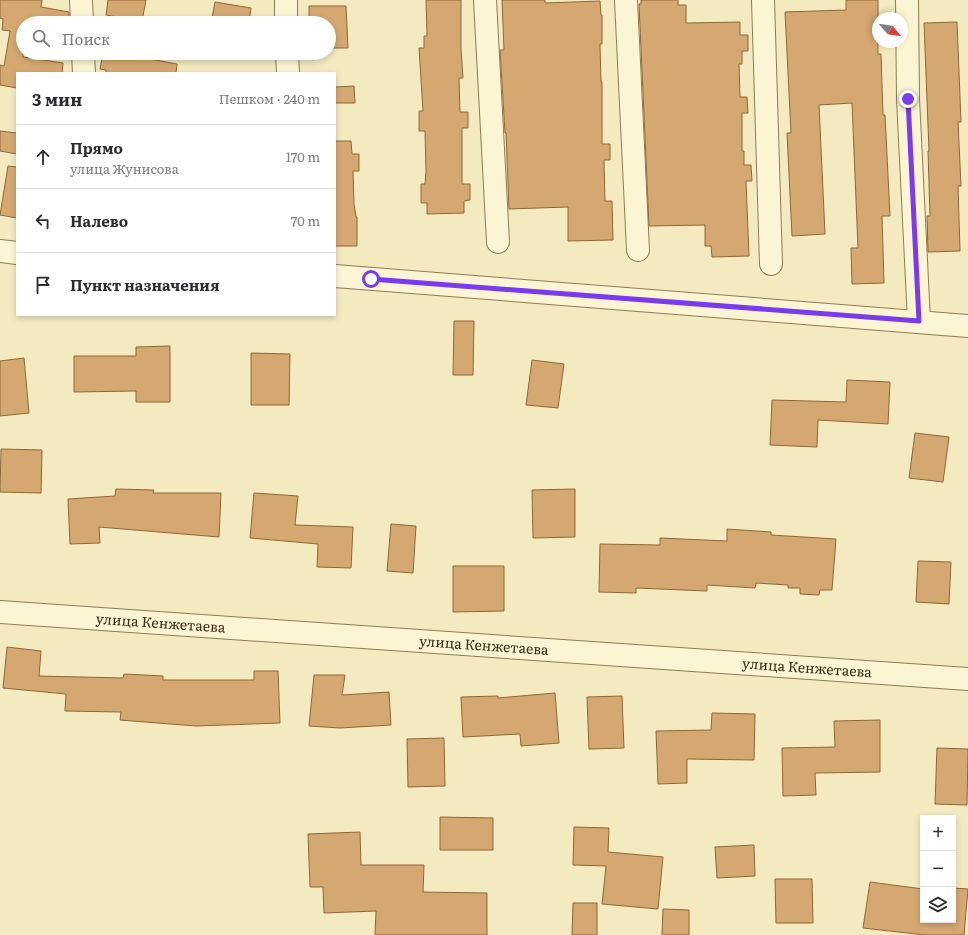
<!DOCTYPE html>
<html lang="ru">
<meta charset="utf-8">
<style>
:root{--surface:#fff;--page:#f2f2f3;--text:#2b2b33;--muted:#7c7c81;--line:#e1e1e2}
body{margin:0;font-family:Literata,serif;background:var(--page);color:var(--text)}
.controls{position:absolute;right:12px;bottom:12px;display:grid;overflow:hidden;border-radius:0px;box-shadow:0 2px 6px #0003}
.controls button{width:36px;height:36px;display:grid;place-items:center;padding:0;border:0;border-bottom:1px solid var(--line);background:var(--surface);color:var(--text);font:20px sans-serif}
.compass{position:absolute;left:872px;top:12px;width:36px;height:36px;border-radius:50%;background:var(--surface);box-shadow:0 2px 6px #0003;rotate:119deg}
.stop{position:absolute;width:12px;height:12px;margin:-9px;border:3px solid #7c3aed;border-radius:50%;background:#fff}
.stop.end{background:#7c3aed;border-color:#fff;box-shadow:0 1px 4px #0008}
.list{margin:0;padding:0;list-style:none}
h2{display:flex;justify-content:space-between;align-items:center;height:52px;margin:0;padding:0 16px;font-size:17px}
h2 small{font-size:13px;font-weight:400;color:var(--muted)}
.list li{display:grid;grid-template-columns:26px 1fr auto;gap:12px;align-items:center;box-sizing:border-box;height:64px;padding:0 16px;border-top:1px solid var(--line)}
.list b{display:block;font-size:15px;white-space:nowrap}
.list p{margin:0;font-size:13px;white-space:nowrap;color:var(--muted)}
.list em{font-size:13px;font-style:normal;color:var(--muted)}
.icon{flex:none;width:22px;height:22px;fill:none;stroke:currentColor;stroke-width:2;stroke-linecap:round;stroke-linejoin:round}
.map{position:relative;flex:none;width:968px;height:935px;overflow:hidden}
.search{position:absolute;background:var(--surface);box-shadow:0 2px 6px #0003;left:16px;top:16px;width:320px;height:44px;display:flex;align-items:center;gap:10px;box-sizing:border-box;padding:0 14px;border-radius:22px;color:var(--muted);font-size:15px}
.panel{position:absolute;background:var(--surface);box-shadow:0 2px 6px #0003;left:16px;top:72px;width:320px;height:244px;border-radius:0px}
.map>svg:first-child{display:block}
.building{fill:#d5a871;stroke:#906638}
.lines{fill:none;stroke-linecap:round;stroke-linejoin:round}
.street-casing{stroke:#8e7b55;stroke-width:24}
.street{stroke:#fcf5d4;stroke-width:22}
.route{stroke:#7c3aed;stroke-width:5}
.labels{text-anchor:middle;stroke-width:4;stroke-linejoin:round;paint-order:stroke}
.street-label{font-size:14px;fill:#3c2f1b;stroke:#f9f3d0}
</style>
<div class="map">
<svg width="968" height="935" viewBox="0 0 968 935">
<rect width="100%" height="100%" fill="#f3eabf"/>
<g class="building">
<path d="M0,0H42L41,7L69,12V23H23V57L63,63L62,73H17V88L0,85V65L4,66L10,31L2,30L3,19L0,18Z"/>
<path d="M108,0H146L142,21L106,15Z"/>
<path d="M426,0H461V49L463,78H459L460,112H468V128H462V184H470V200L464,201V213L427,214V203H421V184H425L426,172L425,131H419V111H423L419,48H424V36H427Z"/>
<path d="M502,0H545V3L600,1L601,15H602V44H600L601,82H602V144H610V160H604L605,201H612L613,240L568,241V207L509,209L506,133H505L500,50H504Z"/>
<path d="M641,0H678V5H686V23L740,22V35H748V51H742V64H739L740,97H747L748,113H742V151H744V165H751L752,181H746L749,256L712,257L711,246H705V225L649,226L639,4H641Z"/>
<path d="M846,0H878V54H881L883,115H885L890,216H882L884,283L852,284L851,248H858L852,103L819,105L825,234L792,236L787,133H791L785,12L846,10Z"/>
<path d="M215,2L251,8L249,23H211Z"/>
<path d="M309,6H346L348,48H329V23H309Z"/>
<path d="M957,22L961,122H958L961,186H958L960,251L928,252L927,216H930L928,151H929L924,23Z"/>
<path d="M103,53H145L144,58L177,64L176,73H106V70L100,69Z"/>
<path d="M354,86L355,103H335V87Z"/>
<path d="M0,131L17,133V154L0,151Z"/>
<path d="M335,141H351L352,154H359V171H353L354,204L356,217H357V246H335Z"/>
<path d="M8,166L17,167V218L0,215Z"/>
<path d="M454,321H474L473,375H453Z"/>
<path d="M170,346V402H136V391L74,392V356H136V347Z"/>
<path d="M251,353L290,354L289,405H251Z"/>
<path d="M24,358L29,413L0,416V361Z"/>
<path d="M532,360L564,364L558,408L526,405Z"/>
<path d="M847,380L890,382L888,424L818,420L817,447L770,445L772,400L846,402Z"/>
<path d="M915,433L949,437L943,482L909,478Z"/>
<path d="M1,449L42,450L41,493L0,492Z"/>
<path d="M116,489L154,490L153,493H221L219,537L99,527L100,543L70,544L68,499L115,496Z"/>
<path d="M575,489V537L533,538L532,490Z"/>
<path d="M254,493L298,496L295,525L353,527L351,568L317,567L318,544L250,538Z"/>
<path d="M391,524L416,526L413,573L387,571Z"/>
<path d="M727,529L771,532V535L836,539L832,590H820L819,595L800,594V588H788V585L756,583L755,588L707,585V591L636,588V593L599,592L600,544L660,545V538L727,541Z"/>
<path d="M918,561L951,562L949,604L916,602Z"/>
<path d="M453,566H504V611L453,612Z"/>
<path d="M7,647L41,651L39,676L123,678L124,674L163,676V680H254V671H278L280,723L196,726L120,720L121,712L65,711L66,694L3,688Z"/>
<path d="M314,675H345L342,695L389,692L391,725L340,728L309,726Z"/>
<path d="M555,693L559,743L521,746L520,734L463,737L461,697L498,696V698Z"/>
<path d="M622,696L624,748L589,749L587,697Z"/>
<path d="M712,713L755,714L754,760L687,759V783L658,784L656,731L711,730Z"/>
<path d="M880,720V772L815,773L816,795L783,796L782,748L835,747L834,721Z"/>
<path d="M444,738L445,786L408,787L407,739Z"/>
<path d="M937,748L968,749L967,805L935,804Z"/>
<path d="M440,817L493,818V850H440Z"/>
<path d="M574,827L609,828L608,852L663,857L658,909L602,904L606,866L573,865Z"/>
<path d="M360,832L361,865H424L423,892L487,893V935H375L376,911L324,913L323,887H310L308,834Z"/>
<path d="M754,845L755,876L717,878L715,847Z"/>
<path d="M775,879H812L813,923H776Z"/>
<path d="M870,882L923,889V920H953V888L968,889L964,935H925L863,928Z"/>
<path d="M573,903H597V935H572Z"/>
<path d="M663,909L689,910V935H662Z"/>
</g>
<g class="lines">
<g class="street-casing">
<g id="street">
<path d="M81,0L82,23"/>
<path d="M286,0V23"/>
<path d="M485,0L498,242"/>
<path d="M626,0L638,250"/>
<path d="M763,0L771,264"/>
<path d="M907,0L908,99L919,321"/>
<path d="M83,53L84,73"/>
<path d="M287,53L288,73"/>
<path d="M0,251L17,253"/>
<path d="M335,276L968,326"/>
<path id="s1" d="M0,612L968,679"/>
</g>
</g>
<use href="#street" class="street"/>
</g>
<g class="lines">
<path class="route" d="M371,279L919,321L908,99"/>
</g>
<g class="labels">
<g class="street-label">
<text dy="5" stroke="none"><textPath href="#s1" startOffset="161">улица Кенжетаева</textPath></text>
<text dy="5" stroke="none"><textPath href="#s1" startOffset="485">улица Кенжетаева</textPath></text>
<text dy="5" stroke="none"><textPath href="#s1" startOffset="809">улица Кенжетаева</textPath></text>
</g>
</g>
</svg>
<div class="controls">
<button>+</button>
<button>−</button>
<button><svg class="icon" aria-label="layers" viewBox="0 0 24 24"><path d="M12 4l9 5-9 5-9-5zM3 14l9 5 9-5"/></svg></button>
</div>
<svg class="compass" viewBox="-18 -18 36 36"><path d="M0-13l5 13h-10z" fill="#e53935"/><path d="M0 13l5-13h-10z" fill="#7c7c81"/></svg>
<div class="stop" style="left:371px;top:279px"></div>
<div class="stop end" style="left:908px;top:99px"></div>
<div class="search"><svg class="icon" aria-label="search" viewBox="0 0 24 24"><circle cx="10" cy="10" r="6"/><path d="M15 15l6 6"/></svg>Поиск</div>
<section class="panel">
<h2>3 мин<small>Пешком · 240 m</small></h2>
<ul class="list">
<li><svg class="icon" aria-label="ahead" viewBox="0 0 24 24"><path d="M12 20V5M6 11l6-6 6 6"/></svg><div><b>Прямо</b><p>улица Жунисова</p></div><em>170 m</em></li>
<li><svg class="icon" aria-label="left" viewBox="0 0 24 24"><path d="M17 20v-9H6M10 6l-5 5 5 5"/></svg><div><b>Налево</b></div><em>70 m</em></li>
<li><svg class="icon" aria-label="arrive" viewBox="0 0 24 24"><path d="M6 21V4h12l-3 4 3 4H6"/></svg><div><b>Пункт назначения</b></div></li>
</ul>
</section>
</div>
